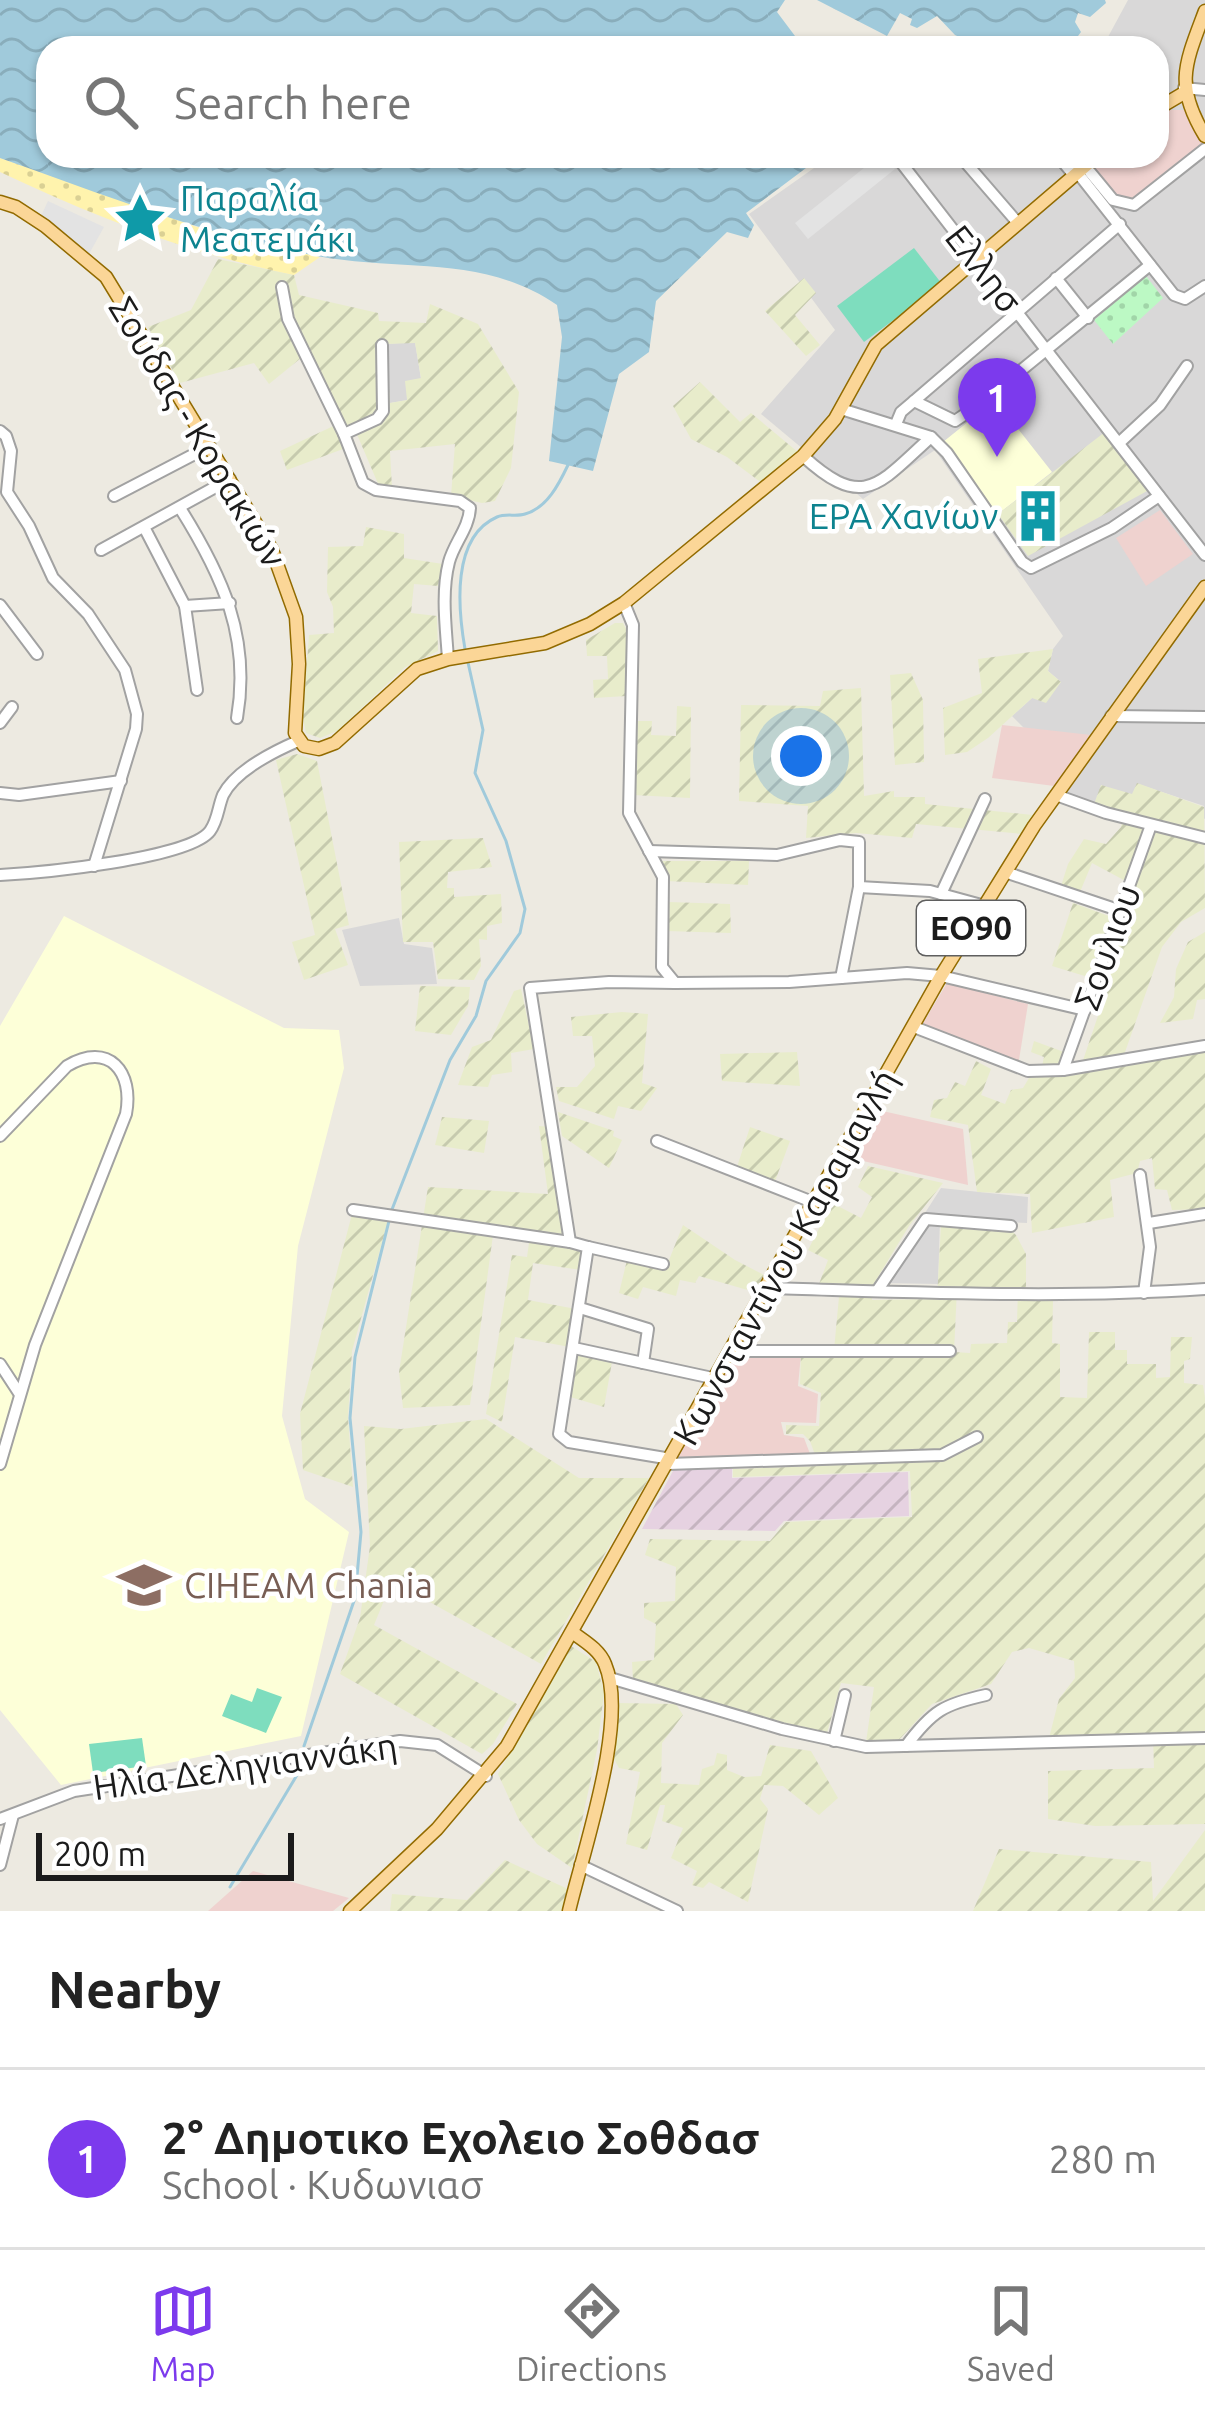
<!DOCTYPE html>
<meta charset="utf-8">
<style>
:root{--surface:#fff;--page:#f2f2f2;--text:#222;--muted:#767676;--line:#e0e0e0;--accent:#7c3aed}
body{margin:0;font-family:Ubuntu,sans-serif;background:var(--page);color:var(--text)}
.scale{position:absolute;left:36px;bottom:30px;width:258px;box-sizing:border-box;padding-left:12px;border:6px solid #1b1b1b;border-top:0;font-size:33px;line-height:42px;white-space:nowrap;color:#1b1b1b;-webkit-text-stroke:9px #fff;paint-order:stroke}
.you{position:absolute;left:801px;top:756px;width:42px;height:42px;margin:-30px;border:9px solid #fff;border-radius:50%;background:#1a73e8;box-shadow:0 0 0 18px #1a73e833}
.badge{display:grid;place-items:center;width:78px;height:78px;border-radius:50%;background:var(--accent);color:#fff;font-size:39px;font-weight:700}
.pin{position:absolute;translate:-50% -99px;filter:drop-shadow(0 3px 6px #0008)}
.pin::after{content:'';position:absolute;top:63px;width:42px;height:36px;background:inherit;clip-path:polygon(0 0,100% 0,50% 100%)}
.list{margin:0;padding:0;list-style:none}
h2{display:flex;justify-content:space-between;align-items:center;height:156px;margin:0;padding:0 48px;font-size:51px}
h2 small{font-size:39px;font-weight:400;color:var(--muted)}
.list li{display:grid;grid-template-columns:78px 1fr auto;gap:36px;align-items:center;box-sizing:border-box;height:180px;padding:0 48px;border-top:3px solid var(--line)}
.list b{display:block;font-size:45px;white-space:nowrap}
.list p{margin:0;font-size:39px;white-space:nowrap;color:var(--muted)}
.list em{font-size:39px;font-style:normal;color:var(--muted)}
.icon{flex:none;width:66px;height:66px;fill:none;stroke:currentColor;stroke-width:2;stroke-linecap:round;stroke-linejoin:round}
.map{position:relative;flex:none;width:1205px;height:1911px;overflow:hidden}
.search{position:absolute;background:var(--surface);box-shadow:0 3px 9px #0004;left:36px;right:36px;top:36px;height:132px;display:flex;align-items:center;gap:30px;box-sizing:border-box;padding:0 42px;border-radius:36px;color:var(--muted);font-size:45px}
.sheet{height:336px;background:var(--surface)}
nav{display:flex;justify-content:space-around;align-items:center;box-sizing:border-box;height:168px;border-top:3px solid var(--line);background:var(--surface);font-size:33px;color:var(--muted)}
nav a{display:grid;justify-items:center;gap:6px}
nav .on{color:var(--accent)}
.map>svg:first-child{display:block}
.residential{fill:#d9d8d8}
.commercial{fill:#efd2cf}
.industrial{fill:url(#industrial-furrows)}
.education{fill:#fdffd8}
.farmland{fill:url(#farmland-furrows);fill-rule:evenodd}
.sand{fill:url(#sand-dots)}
.park{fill:url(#park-dots)}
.pitch{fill:#7eddbe}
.parking{fill:#e3e3e3}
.water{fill:url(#water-waves)}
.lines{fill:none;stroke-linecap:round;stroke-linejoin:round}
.stream{stroke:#a0cadb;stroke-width:3}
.minor-casing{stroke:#a2a2a2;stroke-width:14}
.major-casing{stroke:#926b00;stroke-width:15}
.minor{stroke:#fff;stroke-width:10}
.major{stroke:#fbd697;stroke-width:12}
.labels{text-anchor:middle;stroke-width:9;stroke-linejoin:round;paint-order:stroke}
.shield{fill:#fff;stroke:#5f5f5f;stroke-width:3}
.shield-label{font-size:33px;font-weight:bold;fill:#1b1b1b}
.culture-label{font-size:36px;fill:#0d838f;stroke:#fff;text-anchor:start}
.street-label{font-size:36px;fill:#1b1b1b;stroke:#fff}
.education-label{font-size:36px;fill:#785e54;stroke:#fff;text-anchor:start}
</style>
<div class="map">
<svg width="1205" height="1911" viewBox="0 0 1205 1911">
<defs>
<pattern id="industrial-furrows" width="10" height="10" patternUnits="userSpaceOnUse" patternTransform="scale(3)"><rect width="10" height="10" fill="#e6d2e1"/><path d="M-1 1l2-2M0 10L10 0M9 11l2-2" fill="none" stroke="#c5b4c0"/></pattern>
<pattern id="farmland-furrows" width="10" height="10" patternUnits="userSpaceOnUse" patternTransform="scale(3)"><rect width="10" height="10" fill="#e8eccb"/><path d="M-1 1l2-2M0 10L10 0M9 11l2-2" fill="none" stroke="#c6caae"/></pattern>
<pattern id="sand-dots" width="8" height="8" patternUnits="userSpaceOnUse" patternTransform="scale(3)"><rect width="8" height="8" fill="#fff3ad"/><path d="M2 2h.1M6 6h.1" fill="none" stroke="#dad094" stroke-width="1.8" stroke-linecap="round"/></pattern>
<pattern id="park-dots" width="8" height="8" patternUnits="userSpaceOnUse" patternTransform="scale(3)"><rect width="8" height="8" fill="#bcf9c4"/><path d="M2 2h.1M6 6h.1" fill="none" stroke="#a1d5a8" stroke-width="1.8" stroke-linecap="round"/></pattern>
<pattern id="water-waves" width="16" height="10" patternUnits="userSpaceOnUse" patternTransform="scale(3)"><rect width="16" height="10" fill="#a0cadb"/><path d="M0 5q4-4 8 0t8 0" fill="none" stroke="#89adbb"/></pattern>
</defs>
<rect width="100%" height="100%" fill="#edeae1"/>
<g class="residential">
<path d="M1128,0H1205V819L1201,817L1204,806L1138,784L1133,795L1094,804L1057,799L1100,738L1025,729L1012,716L1032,698L1060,681L1048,671L1053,649L1063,636L935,450L863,499L761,414L835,330L749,214L831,156H1157V48H1102Z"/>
<path d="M415,342L421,379L408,400L390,403L385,344Z"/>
<path d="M399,918L404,944L432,948L437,984L360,986L342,930Z"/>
<path d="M941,1188L1028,1197L1027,1223L940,1220L938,1284L880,1283Z"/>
</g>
<g class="commercial">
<path d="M1163,110H1184L1205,146L1123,210L1083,175L1106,156H1157V115Z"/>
<path d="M1160,510L1193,554L1146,586L1116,538Z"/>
<path d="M1002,725L1091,735L1054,786L992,778Z"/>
<path d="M947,983L1028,1004L1018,1066L919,1030Z"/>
<path d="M878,1110L963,1129L968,1185L850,1158Z"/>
<path d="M737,1353L801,1354L798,1386L818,1394L816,1423L781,1422L784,1435L804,1438L812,1459L673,1460Z"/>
<path d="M253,1871L349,1898L333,1911H208Z"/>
</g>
<path class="industrial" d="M674,1469H732V1478L908,1472L909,1516L784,1521L775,1531L642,1529Z"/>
<g class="education">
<path d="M999,397L1015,425L1052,472L998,514L943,442Z"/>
<path d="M64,916L284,1028L339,1030L344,1068L298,1246L282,1416L305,1499L349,1532L301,1736L61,1785L0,1710V1026Z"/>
</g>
<g class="farmland">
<path d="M218,259L294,275L299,295L378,313L379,321L426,323L430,304L478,324L519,392L511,468L495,501L482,503L451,496L455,444L390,451L392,488L379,486L353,425L338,435L343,449L287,470L280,451L342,422L301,358L269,384L254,363L180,383L148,327L191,310ZM415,343L421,378L405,381L407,400L390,403L386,344Z"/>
<path d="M804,278L816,293L795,315L820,345L806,356L765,311Z"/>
<path d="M700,382L740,422L751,413L799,453L763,484L727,457L691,439L673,406Z"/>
<path d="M1105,432L1149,490L1028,556L998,514Z"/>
<path d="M366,527L404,534V558L443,564L438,586L414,584L411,613L437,616L438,651L405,667L337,731L320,738L306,733L303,718L309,635L334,633L333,607L327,592L328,547L363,546Z"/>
<path d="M615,623H623L627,631L626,696L594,698L593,680L608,679L607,656H587L586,640Z"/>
<path d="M1053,649L1048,671L1061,682L1046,703L1032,698L988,738L967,752L945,755L943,708L982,693L978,659Z"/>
<path d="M911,673L923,700L924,762L895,765L890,675Z"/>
<path d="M861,688L864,796L894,791V797H925V804L1033,815L1022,834L916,824L912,838L856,833L806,838L808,806L739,801L741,705L820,706L823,691Z"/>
<path d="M677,706L691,707L690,798L633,795L635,721H652L651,735L676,736Z"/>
<path d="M297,754L317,761L349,925L335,929L348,965L304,980L292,942L315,935L276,760Z"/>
<path d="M1137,783L1204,807L1205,908L1181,922L1162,947L1124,1055L1127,1065L1205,1052V1209L1172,1210L1167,1190L1155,1189L1152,1158L1140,1161L1137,1173L1110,1180L1114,1217L1032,1233L1030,1194L977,1192L968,1125L930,1117L934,1100L947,1098L955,1082L965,1086L976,1061L991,1069L981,1095L1005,1104L1011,1090L1023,1088L1029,1078L1040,1076L1044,1057L1031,1052L1034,1041L1064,1052L1058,1074L1079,1072L1100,1010L1091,1006L1101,981L1052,966L1073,903L1120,920L1133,885L1092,863L1080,892L1061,886L1068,864L1084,839L1106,844L1121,827L1125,812L1094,804L1101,785L1132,794Z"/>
<path d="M483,838L492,867L448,872L447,888H454V897L501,894L502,923L487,926V940L479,939L481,966L474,980L438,979L433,942H403L399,842Z"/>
<path d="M660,861H749L748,885L666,881Z"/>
<path d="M668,902L730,904L731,933L666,931Z"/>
<path d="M1205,932V999L1197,1000L1193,1019L1160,1023L1174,997L1176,969L1188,942Z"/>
<path d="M420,986L470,987L468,1006L451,1035L415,1031Z"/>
<path d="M521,989L534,1049L511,1053L512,1072L492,1075L488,1087L458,1085L472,1047L491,1040L514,991Z"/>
<path d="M622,1012L648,1014L642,1083L657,1088L641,1111L618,1106L614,1119L559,1101L556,1087H577L595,1066L592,1036H573L571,1017Z"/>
<path d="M797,1052L800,1086L722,1081L720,1054Z"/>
<path d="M558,1112L614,1131L613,1136L622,1140L609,1168L562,1136Z"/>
<path d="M442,1117L489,1121L484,1153L435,1145Z"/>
<path d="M539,1126L552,1127L568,1240L583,1249L581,1270L533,1263L528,1300L576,1309L570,1347L515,1337L502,1422L486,1414L512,1255L527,1257L530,1236L493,1235L470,1405L403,1408L399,1372L428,1187L548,1194Z"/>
<path d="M750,1127L790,1141L774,1184L736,1170Z"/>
<path d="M868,1166L943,1183L909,1226L873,1285L872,1300L937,1299L941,1224L1003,1223L1016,1235L1026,1254V1299L1053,1300L1052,1343L1060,1344V1397L1087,1398L1089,1332H1115V1350H1127V1364H1156V1378L1170,1377L1171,1337H1192L1190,1359L1184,1361V1383L1203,1385L1205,1398V1824L1095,1826L1048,1819V1771L1154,1768L1153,1736L1049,1738L1059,1699L1075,1678L1074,1661L1029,1648L1012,1652L991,1684L932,1704L896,1743L866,1742L874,1687L841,1683L827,1733L822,1736L633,1681L632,1662L654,1660L656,1624L644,1618V1603L675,1601L676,1567L645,1555L650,1539L770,1541L786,1522L912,1517L910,1471L733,1477V1469L819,1466L810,1441L803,1434H786V1425L819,1426L821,1393L800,1384L801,1353L834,1350L840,1286L819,1284L828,1260L808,1250L832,1203L861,1218L872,1197L858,1187ZM957,1289H1018L1017,1322H1008L1007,1343L971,1344L970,1353L954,1352Z"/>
<path d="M352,1214L388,1221L352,1351L348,1418L353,1487L303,1470L300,1414Z"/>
<path d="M683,1225L735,1260L768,1277L758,1293L699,1276L695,1283L680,1280L676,1296L643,1287L638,1299L619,1293L627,1260L665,1270Z"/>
<path d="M575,1355L612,1362L604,1407L567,1396Z"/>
<path d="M486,1419L579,1478H649L541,1664L392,1581L374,1625L517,1704L493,1744L482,1754L340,1674L360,1618L370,1546L364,1426L401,1429Z"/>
<path d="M571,1646L596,1662L604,1693L597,1750L572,1868L537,1844L519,1820L498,1774Z"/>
<path d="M617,1703L676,1704L683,1715L662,1743L661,1783L699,1785L702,1769L714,1765L717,1753L727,1755V1770L744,1777L761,1776L770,1745L811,1751L838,1798L819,1815L783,1786L764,1785L760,1799L768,1809L748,1902L709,1882L703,1888L692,1885L697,1871L671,1858L683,1828L662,1821L665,1805H660L647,1850L626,1844L640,1772L619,1768L614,1759Z"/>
<path d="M1205,1830V1911H973L999,1849L1151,1862L1153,1901Z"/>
<path d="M505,1860L568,1889L563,1911H390L392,1894L467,1900Z"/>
</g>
<path class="sand" d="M0,158L197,227L320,257L294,275C190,254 95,217 0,172Z"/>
<path class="park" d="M1146,276L1163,298L1113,344L1094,320Z"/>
<g class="pitch">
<path d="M914,248L942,284L864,342L837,306Z"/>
<path d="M257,1688L282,1697L266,1733L222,1716L231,1694L252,1702Z"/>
<path d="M142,1738L146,1766L93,1773L89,1744Z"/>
</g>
<g class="parking">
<path d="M879,156H884L895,169L808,239L795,223Z"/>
<path d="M48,201L104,227L89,254L41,216Z"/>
</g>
<g class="water">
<path d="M0,0H785L777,12L804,48H48V156H822L746,213L754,225L748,238L727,232L656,301L649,352L619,374L593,471L549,461L562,337L557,305C483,254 402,272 317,256C208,236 104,195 0,158Z"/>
<path d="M817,0H1105L1106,3L1090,17L1078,13L1075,22L1081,32L1069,48L977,45L955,35L937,16L917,28L910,25L912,19L900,13L887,36Z"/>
</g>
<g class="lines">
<g class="stream">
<path d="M465,649C458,609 451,537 497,517C506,513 516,517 525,514C547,508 559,484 568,465"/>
<path d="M391,1212L450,1060L476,1016L486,981L520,933L525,909L506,841L475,773L483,730L467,658"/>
<path d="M304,1746L355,1598L361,1532L350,1418L355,1357L389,1221"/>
<path d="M230,1887L303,1765"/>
</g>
<g class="minor-casing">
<g id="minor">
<path d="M1184,88L1205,90"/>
<path d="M896,156L1205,555"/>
<path d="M960,156L1017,222"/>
<path d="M1058,156L1073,174"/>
<path d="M1085,166L1113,200L1134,205L1205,149"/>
<path d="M1077,172L1174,295L1185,299L1205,286"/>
<path d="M1056,278L1088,318"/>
<path d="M282,287L288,319L344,434L363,483L376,490L460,501L470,508C469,528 454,543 449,562C441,593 446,628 448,659"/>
<path d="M997,390L1150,265"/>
<path d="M914,401L1120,224"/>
<path d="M841,409L931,437L947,453L1022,562L1031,568L1112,528L1159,496"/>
<path d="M896,424L901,412L914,401L955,421L992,396"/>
<path d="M0,431L6,436L11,451L7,492L29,526L53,578L88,614L125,670L137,714L136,729L94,866"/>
<path d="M344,434L377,419L383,411L382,345"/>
<path d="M1119,443L1160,405L1187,366"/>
<path d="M803,456C864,512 879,484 931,437"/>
<path d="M114,496L210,446"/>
<path d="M180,508C222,575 251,637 237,718"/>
<path d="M144,527L185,606L197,690"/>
<path d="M101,550L230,479"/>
<path d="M624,603L633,625L629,813L663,877L662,967L675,983L789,982L907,973L941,976L1085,1010"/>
<path d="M0,605L37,654"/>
<path d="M185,606L230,603"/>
<path d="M1111,716L1205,717"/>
<path d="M0,723L12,707"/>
<path d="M0,793L19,795L121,781"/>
<path d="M1056,795L1106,813L1205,838"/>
<path d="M649,851L777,855L840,840L859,842V887L841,978"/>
<path d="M1005,872L1121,911"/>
<path d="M0,875C38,873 189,859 210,831C218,820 218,807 223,795C235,771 275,751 298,741"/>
<path d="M859,887L930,891L985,906"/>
<path d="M941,894L985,799"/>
<path d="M914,1027L1028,1071L1063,1070L1205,1046"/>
<path d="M1063,1070L1151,825"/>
<path d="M0,1136L67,1066C109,1041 134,1072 126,1114L35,1345L0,1464"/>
<path d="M657,1141L815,1203"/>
<path d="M1140,1175L1150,1247L1144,1293"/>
<path d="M353,1210L570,1242"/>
<path d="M1149,1223L1205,1214"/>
<path d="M588,1247L663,1264"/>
<path d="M766,1288C913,1292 1059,1299 1205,1289"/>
<path d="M877,1291L926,1219L1011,1226"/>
<path d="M580,1308L648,1329L643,1363"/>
<path d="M574,1348L717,1379"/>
<path d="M731,1351H950"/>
<path d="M0,1364L19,1393"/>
<path d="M671,1459L569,1442L559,1434L588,1247L570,1242L530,988L609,982L675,983"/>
<path d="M668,1464L942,1455L977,1437"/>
<path d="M610,1678L782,1729L866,1747L1205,1738"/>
<path d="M834,1741L845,1695"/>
<path d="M906,1746C932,1711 944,1704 986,1695"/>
<path d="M0,1819L74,1791L400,1741L437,1745L486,1776"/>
<path d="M0,1865L13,1815"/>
<path d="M580,1865L677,1911"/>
</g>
</g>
<g class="major-casing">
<g id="major">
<path d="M1205,11C1185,64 1174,85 1205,136"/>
<path d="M1157,109L1184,93"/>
<path d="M0,202L16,207L45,226L106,277L272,550L296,617L299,664L295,733L304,746L319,749L335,743L417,669L448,659L545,643L590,624L624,603L803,456L835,419L876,345L1097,156"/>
<path d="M350,1911L437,1829L507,1746L941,976L1034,826L1205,587"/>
<path d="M569,1911C583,1851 629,1720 605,1664C599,1649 584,1641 572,1632"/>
</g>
</g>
<use href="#minor" class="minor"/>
<use href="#major" class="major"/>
</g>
<defs>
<g id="sight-bare" transform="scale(4.14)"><path d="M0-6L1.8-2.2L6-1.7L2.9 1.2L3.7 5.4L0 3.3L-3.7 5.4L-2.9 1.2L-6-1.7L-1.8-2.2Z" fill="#0f9aa8" stroke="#fff" stroke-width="2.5" paint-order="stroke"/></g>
<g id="building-bare" transform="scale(4.14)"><path d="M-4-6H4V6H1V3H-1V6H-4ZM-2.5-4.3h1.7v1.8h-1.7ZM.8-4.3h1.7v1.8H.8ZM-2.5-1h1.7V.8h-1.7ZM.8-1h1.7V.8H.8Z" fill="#0f9aa8" stroke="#fff" stroke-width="2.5" paint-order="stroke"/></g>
<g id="university-bare" transform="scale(4.14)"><path d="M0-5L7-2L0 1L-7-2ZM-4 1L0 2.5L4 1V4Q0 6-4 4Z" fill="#8d6e63" stroke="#fff" stroke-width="2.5" paint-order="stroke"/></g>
</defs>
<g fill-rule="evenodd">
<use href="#sight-bare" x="140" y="219"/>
<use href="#building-bare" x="1038" y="516"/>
<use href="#university-bare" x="144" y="1585"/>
</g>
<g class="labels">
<rect class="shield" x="917" y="901" width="108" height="54" rx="9"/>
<g class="shield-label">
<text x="971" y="940">ΕΟ90</text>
</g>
<g class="culture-label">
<text x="180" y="211">Παραλία<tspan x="180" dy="41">Μεατεμάκι</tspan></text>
<text x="998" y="529" text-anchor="end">ΕΡΑ Χανίων</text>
</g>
<g class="street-label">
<text transform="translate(984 269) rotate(52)" y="13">Ελλησ</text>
<text transform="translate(198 432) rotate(59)" y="13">Σούδας - Κορακιών</text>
<text transform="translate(1107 947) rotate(-70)" y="13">Σουλιου</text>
<text transform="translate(785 1257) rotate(-61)" y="13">Κωνσταντίνου Καραμανλή</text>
<text transform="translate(245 1766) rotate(-8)" y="13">Ηλία Δεληγιαννάκη</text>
</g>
<g class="education-label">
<text x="184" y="1598">CIHEAM Chania</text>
</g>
</g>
</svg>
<div class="scale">200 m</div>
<div class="you"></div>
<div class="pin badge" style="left:997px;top:457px">1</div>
<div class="search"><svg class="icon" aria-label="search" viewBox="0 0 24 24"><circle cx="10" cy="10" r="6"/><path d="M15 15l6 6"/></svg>Search here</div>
</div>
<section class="sheet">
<h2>Nearby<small></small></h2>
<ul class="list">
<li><span class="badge">1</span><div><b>2° Δημοτικο Εχολειο Σοθδασ</b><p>School · Κυδωνιασ</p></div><em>280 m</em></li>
</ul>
</section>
<nav>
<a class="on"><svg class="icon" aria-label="map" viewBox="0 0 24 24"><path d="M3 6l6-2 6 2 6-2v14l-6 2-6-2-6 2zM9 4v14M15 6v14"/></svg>Map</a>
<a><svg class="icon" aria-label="directions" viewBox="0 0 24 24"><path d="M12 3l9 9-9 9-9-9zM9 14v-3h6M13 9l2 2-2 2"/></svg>Directions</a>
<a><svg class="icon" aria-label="saved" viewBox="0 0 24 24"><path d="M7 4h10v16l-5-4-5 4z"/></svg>Saved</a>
</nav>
